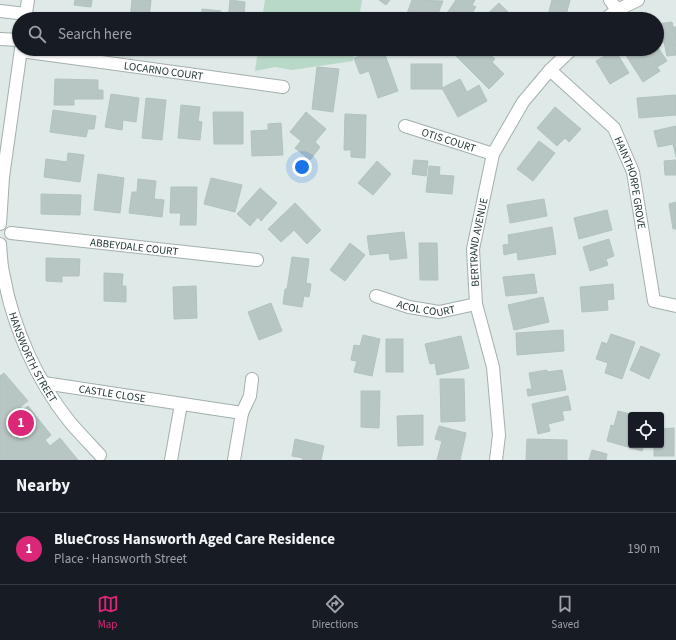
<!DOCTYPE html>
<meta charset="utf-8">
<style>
:root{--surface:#171b24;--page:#242831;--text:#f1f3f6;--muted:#9ea1a6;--line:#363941;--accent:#db2777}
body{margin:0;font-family:"Source Sans 3",sans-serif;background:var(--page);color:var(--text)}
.controls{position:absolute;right:12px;bottom:12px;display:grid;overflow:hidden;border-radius:4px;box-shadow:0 1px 3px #0004}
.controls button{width:36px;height:36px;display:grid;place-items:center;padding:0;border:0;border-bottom:1px solid var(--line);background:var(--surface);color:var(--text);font:20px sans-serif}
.you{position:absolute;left:302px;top:167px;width:14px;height:14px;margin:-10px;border:3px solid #fff;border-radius:50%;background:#1a73e8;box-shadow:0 0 0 6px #1a73e833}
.badge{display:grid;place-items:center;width:26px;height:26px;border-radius:50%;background:var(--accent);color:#fff;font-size:13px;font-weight:700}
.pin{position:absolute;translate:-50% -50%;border:2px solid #fff;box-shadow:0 1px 4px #0006}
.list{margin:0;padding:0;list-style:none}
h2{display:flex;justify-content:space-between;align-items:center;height:52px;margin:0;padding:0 16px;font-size:17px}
h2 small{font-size:13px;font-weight:400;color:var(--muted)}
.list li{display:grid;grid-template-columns:26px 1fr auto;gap:12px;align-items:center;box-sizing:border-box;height:72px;padding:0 16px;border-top:1px solid var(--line)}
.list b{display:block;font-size:15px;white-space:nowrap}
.list p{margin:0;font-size:13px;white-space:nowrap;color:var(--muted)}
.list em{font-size:13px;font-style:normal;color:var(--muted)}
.icon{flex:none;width:22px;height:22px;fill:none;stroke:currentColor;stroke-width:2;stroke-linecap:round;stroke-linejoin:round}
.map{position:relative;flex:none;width:676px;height:460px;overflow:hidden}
.search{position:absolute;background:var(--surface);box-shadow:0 1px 3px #0004;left:12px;right:12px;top:12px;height:44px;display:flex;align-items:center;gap:10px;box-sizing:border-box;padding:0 14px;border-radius:22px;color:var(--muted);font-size:15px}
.sheet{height:124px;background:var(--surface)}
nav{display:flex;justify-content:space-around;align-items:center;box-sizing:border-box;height:56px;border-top:1px solid var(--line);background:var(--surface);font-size:11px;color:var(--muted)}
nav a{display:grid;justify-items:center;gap:2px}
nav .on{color:var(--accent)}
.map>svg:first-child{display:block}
.green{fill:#b9d9c8}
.building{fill:#b8c6c3;stroke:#b2c2bf}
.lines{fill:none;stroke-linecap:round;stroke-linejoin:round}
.minor-casing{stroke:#a2b0ae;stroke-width:14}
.minor{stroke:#fff;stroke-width:12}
.labels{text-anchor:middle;stroke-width:3;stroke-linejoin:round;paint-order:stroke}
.street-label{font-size:11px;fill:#213836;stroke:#eff6f4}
</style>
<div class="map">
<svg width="676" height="460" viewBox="0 0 676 460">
<rect width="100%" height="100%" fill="#dfe9e7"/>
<g class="green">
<path d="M265,0H362L359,19H262Z"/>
<path d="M258,49H355L353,61L292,70L275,67L255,71Z"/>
</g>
<g class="building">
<path d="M75,0H92L91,7L74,5Z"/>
<path d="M132,0H151L149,19H130Z"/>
<path d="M230,0L245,2L244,17L252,18V19H228Z"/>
<path d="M379,0H390L386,5Z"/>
<path d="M412,0L443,1L436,19H405Z"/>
<path d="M456,0H475L472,5L476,7L468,19H443Z"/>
<path d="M552,0H570L565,19H547Z"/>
<path d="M499,3L512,16L509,19H482Z"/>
<path d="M202,9L221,11L220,19H201Z"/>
<rect x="65" y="13" width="31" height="6"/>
<path d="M672,22L673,27H676V47H675L676,55L667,56L664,42H660L657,24Z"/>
<path d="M657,46L667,61L657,67L660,71L643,82L622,49H657Z"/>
<path d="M380,49H383L398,91L378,98L369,71L360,74L354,58Z"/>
<path d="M460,49H466L473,55L479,49H485L495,59L492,62L504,74L489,89L455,55Z"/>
<path d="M615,50L629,73L610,84L596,61Z"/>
<rect x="411" y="64" width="31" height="25"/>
<path d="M317,67L339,69L333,112L312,109Z"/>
<path d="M55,79L98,80V90H103V99H74V105H54Z"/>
<path d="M460,79L467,92L479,85L487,101L458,117L442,88Z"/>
<path d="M111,94L139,98L136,122L123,120L122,130L105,127Z"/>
<path d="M676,95V115L639,118L637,98Z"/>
<path d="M146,98L166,100L162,140L142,138Z"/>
<path d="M181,105L200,107L198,121L202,122L200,140L178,138Z"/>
<path d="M555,107L581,129L569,142L565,138L557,146L537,128Z"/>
<path d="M53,110L96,116L94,129H88L86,137L50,132Z"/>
<path d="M213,112H243V144H214Z"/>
<path d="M306,112L326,129L315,142L320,147L310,160L295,148L301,141L290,132Z"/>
<path d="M345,114L366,115L365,158L351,157V150H344Z"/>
<path d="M281,123L283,155L252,156L251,131L268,130V124Z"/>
<path d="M676,126V157L673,144L658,147L654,131Z"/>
<path d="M539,141L555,153L533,181L517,169Z"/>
<path d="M68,153L84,155L80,182L44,177L46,159L67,162Z"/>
<path d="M414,160L428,161L426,176L412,174Z"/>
<path d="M676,160V175H665L664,161Z"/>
<path d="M377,161L391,174L373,195L358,183Z"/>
<path d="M429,166L440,167L439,175L454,176L452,194L426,192Z"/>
<path d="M98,174L124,178L120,213L94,210Z"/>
<path d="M211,178L242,185L235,212L204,204Z"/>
<path d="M138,179L156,181L154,199L164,200L162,217L129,213L132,192H137Z"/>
<path d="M171,187H197L196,225H180L181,213H170Z"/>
<path d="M260,188L277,203L261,221L258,217L250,226L237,214Z"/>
<path d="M41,194L81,195L80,215L41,214Z"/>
<path d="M544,199L547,216L510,223L507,205Z"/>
<path d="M676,202V229H673L669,204Z"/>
<path d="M295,203L321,230L307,244L294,230L281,242L268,229Z"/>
<path d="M607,210L612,230L579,239L574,218Z"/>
<path d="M552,227L556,254L518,260L517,252L504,255L503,245L509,244L508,235Z"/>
<path d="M404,232L407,258L390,260L389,253L370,255L367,236Z"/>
<path d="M609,239L614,256L606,259L608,265L590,271L583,247Z"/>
<path d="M350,243L365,255L345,281L330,270Z"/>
<path d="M419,243H437L438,280H420Z"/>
<path d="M292,257L309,259L306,283L311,284L309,297L304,296L302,307L283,304L285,289H287Z"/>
<path d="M46,258L80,259L79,276H62V282L46,281Z"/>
<path d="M104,273L123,274L122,286H126V302L104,301Z"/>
<path d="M534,274L537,293L506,296L503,277Z"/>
<path d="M613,284L614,299L607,300L608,310L582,312L580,287Z"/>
<path d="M196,286L197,318L174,319L173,287Z"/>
<path d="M543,297L549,322L514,330L508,305Z"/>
<path d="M271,303L282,331L259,340L248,312Z"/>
<path d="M563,330L564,351L517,355L516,333Z"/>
<path d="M611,334L635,342L622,379L605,373L608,363L596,359L602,342L607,344Z"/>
<path d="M363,335L380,339L372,376L354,372L357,361L351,360L354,345L360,346Z"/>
<path d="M461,336L469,368L437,375L435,363L430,364L425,344Z"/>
<rect x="386" y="339" width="17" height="33"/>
<path d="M641,346L660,354L649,379L630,370Z"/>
<path d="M547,370V372L562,370L566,390L528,396L527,389H532L529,373Z"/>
<path d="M4,373L28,401L20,407L23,410L28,406L51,435L45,440L50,446L60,438L78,460H0V376Z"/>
<path d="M440,379H464L465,421L441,422Z"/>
<path d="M361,391H380L379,428L361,427Z"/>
<path d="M568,396L571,410L562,411L564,420L548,424L550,431L538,434L532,404Z"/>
<path d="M618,411L634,415H631V445H644L642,451L607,441L611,425L614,426Z"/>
<path d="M423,415V445L398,446L397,416Z"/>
<path d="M439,426L466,433L460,460H437L442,441L435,439Z"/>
<path d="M674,428V456H654V445H661V429Z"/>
<path d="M295,439L324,446L321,460H302L303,458L292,456Z"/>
<path d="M527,439L567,440V460H526Z"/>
<path d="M592,450L607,454L606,460H589Z"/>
</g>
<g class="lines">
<g class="minor-casing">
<g id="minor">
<path d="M610,0L617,10"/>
<path d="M0,11L26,14"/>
<path d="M25,19L28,0"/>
<path d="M605,19L617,10L638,0"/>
<path d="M0,39L19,40"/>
<path id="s1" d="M21,51L283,87"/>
<path id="s2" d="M550,70L614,128L633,172L654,301L676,306"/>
<path id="s3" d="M405,126L493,154"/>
<path d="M0,224L3,177L21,49"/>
<path id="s4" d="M11,233L257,260"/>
<path id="s5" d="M0,244C1,255 1,266 4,277C13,327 37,381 69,421C79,433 90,444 100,455"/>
<path id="s6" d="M376,296L409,307L439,312L476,304"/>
<path id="s7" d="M44,383L242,413L234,460"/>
<path d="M242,413L250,396L252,379"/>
<path d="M171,460L181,404"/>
<path id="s8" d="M496,460L499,435L493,367L476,304L473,249L493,154L523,102L550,70L572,49"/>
</g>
</g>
<use href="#minor" class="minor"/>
</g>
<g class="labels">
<g class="street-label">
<text dy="4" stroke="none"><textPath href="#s1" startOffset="144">LOCARNO COURT</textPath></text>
<text dy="4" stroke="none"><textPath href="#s3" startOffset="46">OTIS COURT</textPath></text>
<text dy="4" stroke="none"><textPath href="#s2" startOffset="144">HAINTHORPE GROVE</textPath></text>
<text dy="4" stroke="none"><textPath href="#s8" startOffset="221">BERTRAND AVENUE</textPath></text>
<text dy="4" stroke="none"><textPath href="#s4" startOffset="124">ABBEYDALE COURT</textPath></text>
<text dy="4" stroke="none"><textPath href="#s6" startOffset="52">ACOL COURT</textPath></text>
<text dy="4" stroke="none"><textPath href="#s5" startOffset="119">HANSWORTH STREET</textPath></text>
<text dy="4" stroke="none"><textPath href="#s7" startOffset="69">CASTLE CLOSE</textPath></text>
</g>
</g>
</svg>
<div class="controls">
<button><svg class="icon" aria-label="locate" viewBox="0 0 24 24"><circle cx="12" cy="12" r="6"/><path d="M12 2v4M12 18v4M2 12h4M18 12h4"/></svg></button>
</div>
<div class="you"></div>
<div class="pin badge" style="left:21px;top:423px">1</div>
<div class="search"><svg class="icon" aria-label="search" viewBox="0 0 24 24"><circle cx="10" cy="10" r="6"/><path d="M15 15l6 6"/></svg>Search here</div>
</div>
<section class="sheet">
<h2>Nearby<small></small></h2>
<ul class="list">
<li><span class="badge">1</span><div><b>BlueCross Hansworth Aged Care Residence</b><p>Place · Hansworth Street</p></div><em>190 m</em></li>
</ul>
</section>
<nav>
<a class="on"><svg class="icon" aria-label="map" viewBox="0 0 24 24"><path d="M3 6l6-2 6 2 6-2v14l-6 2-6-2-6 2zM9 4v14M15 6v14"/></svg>Map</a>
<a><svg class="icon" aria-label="directions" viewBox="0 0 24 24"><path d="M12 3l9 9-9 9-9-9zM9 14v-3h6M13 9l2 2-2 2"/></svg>Directions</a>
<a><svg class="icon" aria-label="saved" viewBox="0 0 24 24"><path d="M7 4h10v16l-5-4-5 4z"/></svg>Saved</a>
</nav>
